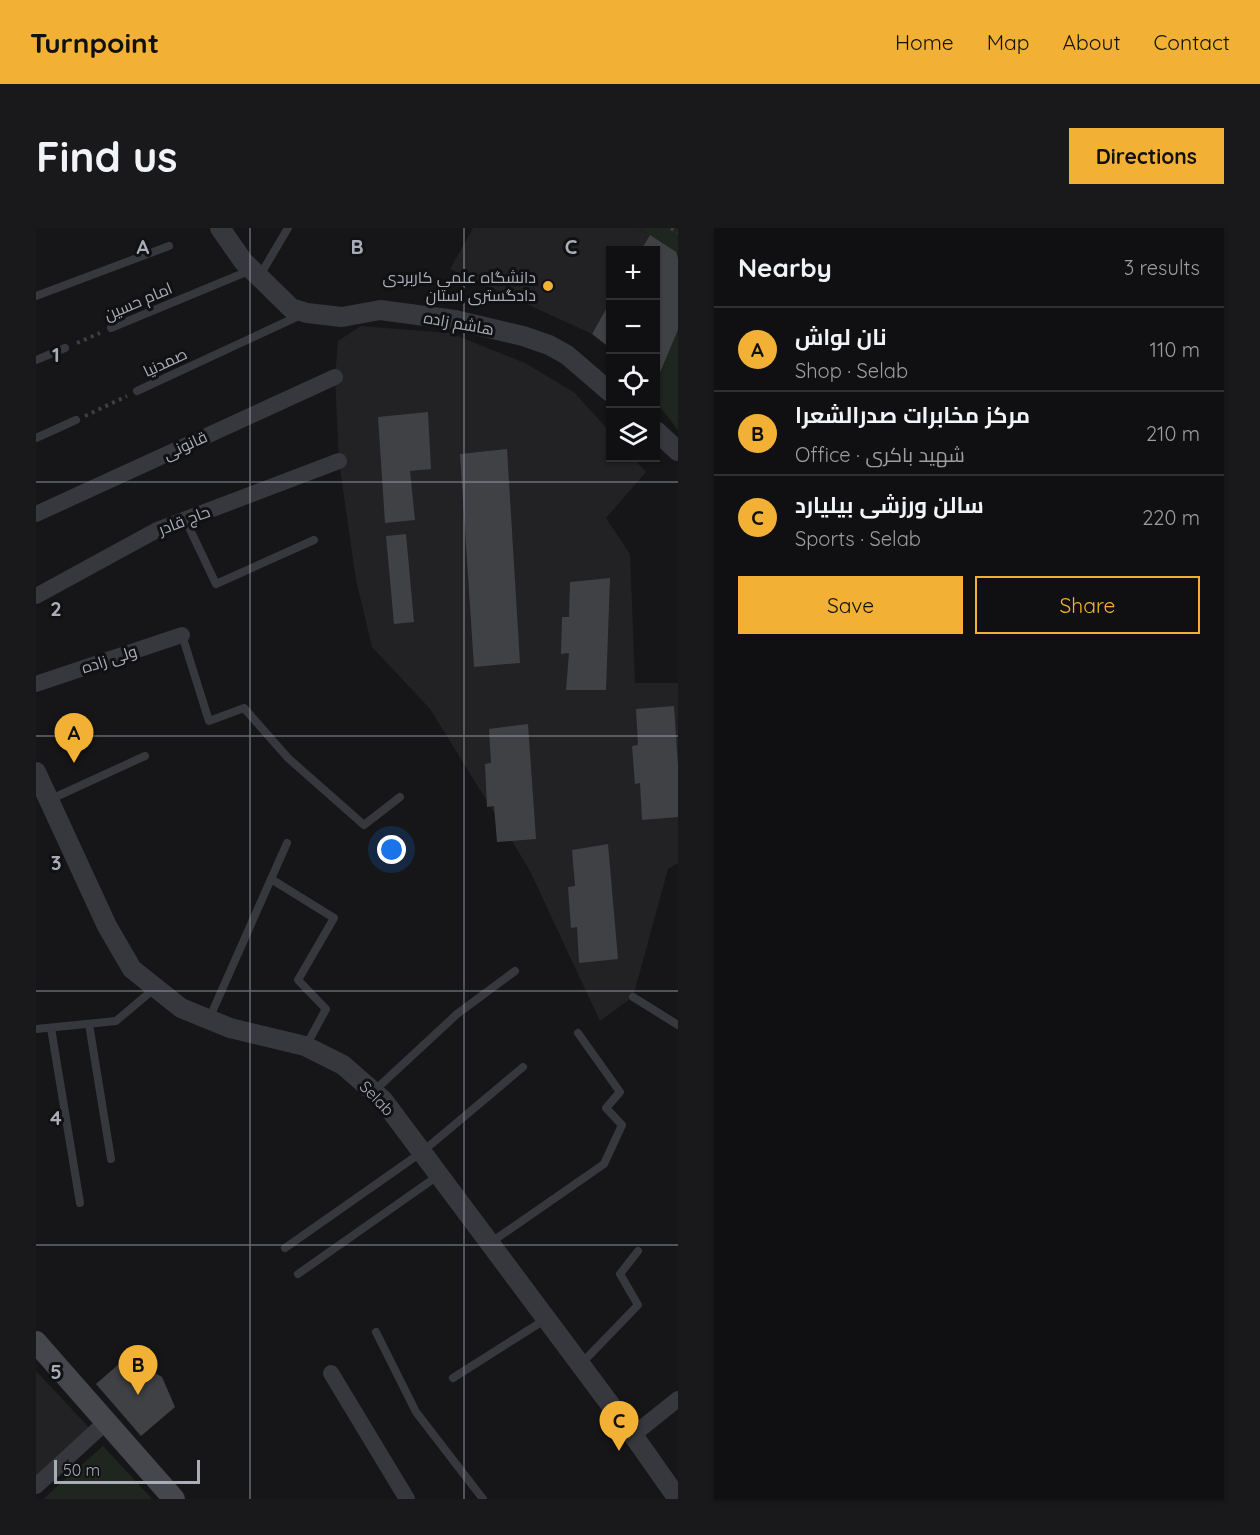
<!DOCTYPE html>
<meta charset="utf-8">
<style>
:root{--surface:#101012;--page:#19191b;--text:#f1f3f6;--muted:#9c9d9f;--line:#303032;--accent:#f2b134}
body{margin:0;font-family:Quicksand,Cairo,sans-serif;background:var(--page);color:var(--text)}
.controls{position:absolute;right:18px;top:18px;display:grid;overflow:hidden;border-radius:0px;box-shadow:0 2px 4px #0004}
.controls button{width:54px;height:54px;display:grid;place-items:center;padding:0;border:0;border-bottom:2px solid var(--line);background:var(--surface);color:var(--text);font:30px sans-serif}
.scale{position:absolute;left:18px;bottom:15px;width:146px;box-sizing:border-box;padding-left:6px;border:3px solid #a8adb8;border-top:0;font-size:16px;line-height:21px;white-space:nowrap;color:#a8adb8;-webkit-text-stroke:4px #111113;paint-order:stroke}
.you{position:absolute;left:356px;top:622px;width:21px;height:21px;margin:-15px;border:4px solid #fff;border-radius:50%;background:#1a73e8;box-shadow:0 0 0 9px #1a73e833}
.badge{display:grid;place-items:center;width:39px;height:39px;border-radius:50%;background:var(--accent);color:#111;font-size:20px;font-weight:700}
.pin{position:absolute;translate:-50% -50px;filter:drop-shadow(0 2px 3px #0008)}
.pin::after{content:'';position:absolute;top:32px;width:21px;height:18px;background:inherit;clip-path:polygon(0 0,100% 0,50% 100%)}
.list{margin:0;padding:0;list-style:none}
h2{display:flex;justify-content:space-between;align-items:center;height:78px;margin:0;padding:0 24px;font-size:26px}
h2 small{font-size:20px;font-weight:400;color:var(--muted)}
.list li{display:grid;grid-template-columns:39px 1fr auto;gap:18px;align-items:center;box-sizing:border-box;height:84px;padding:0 24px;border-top:2px solid var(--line)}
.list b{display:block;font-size:22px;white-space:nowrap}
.list p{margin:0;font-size:20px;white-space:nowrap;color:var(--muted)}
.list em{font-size:20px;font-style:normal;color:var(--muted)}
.actions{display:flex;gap:12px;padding:18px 24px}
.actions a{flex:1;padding:14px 0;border:2px solid var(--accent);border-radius:0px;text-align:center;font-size:21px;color:var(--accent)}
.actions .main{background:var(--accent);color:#111}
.icon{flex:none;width:33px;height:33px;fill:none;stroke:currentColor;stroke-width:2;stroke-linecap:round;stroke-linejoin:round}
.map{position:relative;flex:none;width:642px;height:1271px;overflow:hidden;border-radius:0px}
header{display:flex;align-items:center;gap:36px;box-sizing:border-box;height:84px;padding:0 30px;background:var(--accent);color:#111}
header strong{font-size:28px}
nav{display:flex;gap:33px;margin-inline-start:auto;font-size:21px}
.intro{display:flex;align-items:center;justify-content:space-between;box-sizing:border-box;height:144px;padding:0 36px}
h1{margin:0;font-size:42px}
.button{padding:15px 27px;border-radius:0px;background:var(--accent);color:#111;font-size:21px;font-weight:700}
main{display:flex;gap:36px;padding:0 36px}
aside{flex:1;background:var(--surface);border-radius:0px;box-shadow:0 2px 4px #0004}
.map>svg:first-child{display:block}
.built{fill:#222225}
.green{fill:#1e261f}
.building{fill:#404145}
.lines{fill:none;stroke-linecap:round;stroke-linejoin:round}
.path{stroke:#3d3f44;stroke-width:4;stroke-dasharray:3 4.5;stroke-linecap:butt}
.service{stroke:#37383d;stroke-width:8}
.minor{stroke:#37383d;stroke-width:16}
.tertiary{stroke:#37383d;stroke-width:20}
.secondary{stroke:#45474d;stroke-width:22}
.grid{fill:none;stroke:#a8adb8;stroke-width:1.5;stroke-opacity:0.55}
.poi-dot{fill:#f2b134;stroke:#111113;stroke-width:2}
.labels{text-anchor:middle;stroke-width:6;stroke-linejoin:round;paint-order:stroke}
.poi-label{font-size:16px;fill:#a8adb8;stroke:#111113;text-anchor:end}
.street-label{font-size:16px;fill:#a8adb8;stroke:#111113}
.grid-label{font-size:20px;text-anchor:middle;font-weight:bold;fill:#a8adb8;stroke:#111113;stroke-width:6;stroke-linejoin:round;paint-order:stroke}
</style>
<header>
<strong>Turnpoint</strong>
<nav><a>Home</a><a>Map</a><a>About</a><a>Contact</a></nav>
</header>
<div class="intro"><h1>Find us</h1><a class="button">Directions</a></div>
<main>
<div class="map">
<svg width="642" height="1271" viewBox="0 0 642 1271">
<rect width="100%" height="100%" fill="#161618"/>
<g class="built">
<path d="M437,0H602L614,7L605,22H574V74L556,106L414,41Z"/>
<path d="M325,98L414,105L489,135L539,165L574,204V230H597L610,244L570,290L594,326L599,455H642V635L632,641L597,769L564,793L493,641L394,481L336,419L320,352L303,233L299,149L302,113Z"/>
<path d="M0,1143L58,1205L0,1258Z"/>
</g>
<g class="green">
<path d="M603,0H642V30L639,24Z"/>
<path d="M642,102V202L620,174V154Z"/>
<path d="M67,1218L116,1271H7Z"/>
</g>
<g class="building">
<path d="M614,7L640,24L642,30V102L620,154V22H605Z"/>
<path d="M574,74V120L556,106Z"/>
<path d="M392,184L395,241L374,243L379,292L349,295L342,189Z"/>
<path d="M471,221L484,435L438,439L424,226Z"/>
<path d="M370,306L378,394L358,396L350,308Z"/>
<path d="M574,350L570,462H530L533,425L525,426L526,389H533L534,354Z"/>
<path d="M638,478L642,537V589L606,592L604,555L599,556L596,518L602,517L600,481Z"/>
<path d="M492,496L500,611L461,614L458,578L451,579L449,536L455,535L453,501Z"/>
<path d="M572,616L582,731L543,735L541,699L535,700L532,659L539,658L536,622Z"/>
<path d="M91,1129L126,1149L139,1179L105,1208L60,1156Z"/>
</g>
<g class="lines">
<g class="path">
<path d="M635,0L642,4"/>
<path d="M41,115L64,105"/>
<path d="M49,188L91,168"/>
</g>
<g class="service">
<path d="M223,49L252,0"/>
<path d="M0,68L133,18"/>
<path d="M75,100L215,42"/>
<path d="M0,132L29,120"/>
<path d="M101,163L267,86"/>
<path d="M0,210L40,192"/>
<path d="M149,291L180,356L278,312"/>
<path d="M146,407L173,493L208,480L252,530L328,597L364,569"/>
<path d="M13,572L109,528"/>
<path d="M235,651L298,690L262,752L290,781L270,818"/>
<path d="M597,769L642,797"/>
<path d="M173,791L251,615"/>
<path d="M53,796L75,931"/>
<path d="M15,800L44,975"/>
<path d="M0,801L80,793L119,760"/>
<path d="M338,863L421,786L479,743"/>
<path d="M454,1015L568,936L586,897L570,880L584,864L542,805"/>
<path d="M249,1020L386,924L487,839"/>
<path d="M262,1046L403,947"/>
<path d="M340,1104L380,1184L447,1271"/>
<path d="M545,1136L602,1077L584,1046L602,1023"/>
<path d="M417,1150L510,1091"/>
</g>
<g class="minor">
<path d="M0,286L299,149"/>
<path d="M0,368L121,302L303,233"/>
<path d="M0,456L146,407"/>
<path d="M295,1145L371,1271"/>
<path d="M597,1207L642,1171"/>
<path d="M0,1258L70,1194"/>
</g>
<g class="tertiary">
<path d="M184,0L207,33L255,80L271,85L306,89L344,82L419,92L487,108L513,117L531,127L574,164"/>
<path d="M620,203L642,223"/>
<path d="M0,544L71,698L96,741L145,780L194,800L269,818L307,837L347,872L597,1207L642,1271"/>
</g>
<path class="secondary" d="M0,1114L138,1271"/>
</g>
<path class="grid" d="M214,0V1271M428,0V1271M0,254H642M0,508H642M0,763H642M0,1017H642"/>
<circle class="poi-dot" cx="512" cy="58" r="6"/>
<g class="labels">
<g class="poi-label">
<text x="500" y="55">دانشگاه علمی کاربردی<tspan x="500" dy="18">دادگستری استان</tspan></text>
</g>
<g class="street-label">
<text transform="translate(102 73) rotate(-23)" y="6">امام حسین</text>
<text transform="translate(423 95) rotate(10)" y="6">هاشم زاده</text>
<text transform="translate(129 134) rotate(-25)" y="6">صمدنیا</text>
<text transform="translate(149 217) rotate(-25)" y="6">قانونی</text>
<text transform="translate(148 292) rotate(-21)" y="6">حاج قادر</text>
<text transform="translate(73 431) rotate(-18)" y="6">ولی زاده</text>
<text transform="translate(341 870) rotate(46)" y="6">Selab</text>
</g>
</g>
<g class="grid-label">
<text x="107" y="26">A</text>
<text x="321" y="26">B</text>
<text x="535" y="26">C</text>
<text x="20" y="134">1</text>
<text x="20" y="388">2</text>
<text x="20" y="642">3</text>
<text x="20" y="897">4</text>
<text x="20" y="1151">5</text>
</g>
</svg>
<div class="controls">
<button>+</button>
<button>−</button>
<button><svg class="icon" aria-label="locate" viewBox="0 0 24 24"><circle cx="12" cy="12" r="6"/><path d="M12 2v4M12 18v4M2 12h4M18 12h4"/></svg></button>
<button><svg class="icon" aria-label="layers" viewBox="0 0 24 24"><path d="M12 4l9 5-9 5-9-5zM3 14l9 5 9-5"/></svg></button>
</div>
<div class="scale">50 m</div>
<div class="you"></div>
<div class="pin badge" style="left:38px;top:535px">A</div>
<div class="pin badge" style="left:102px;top:1167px">B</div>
<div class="pin badge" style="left:583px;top:1223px">C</div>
</div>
<aside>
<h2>Nearby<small>3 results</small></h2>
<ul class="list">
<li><span class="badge">A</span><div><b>نان لواش</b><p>Shop · Selab</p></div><em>110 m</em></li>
<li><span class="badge">B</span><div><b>مرکز مخابرات صدرالشعرا</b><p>Office · شهید باکری</p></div><em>210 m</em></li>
<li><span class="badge">C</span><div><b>سالن ورزشی بیلیارد</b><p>Sports · Selab</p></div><em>220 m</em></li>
</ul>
<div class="actions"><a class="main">Save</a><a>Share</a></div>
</aside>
</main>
